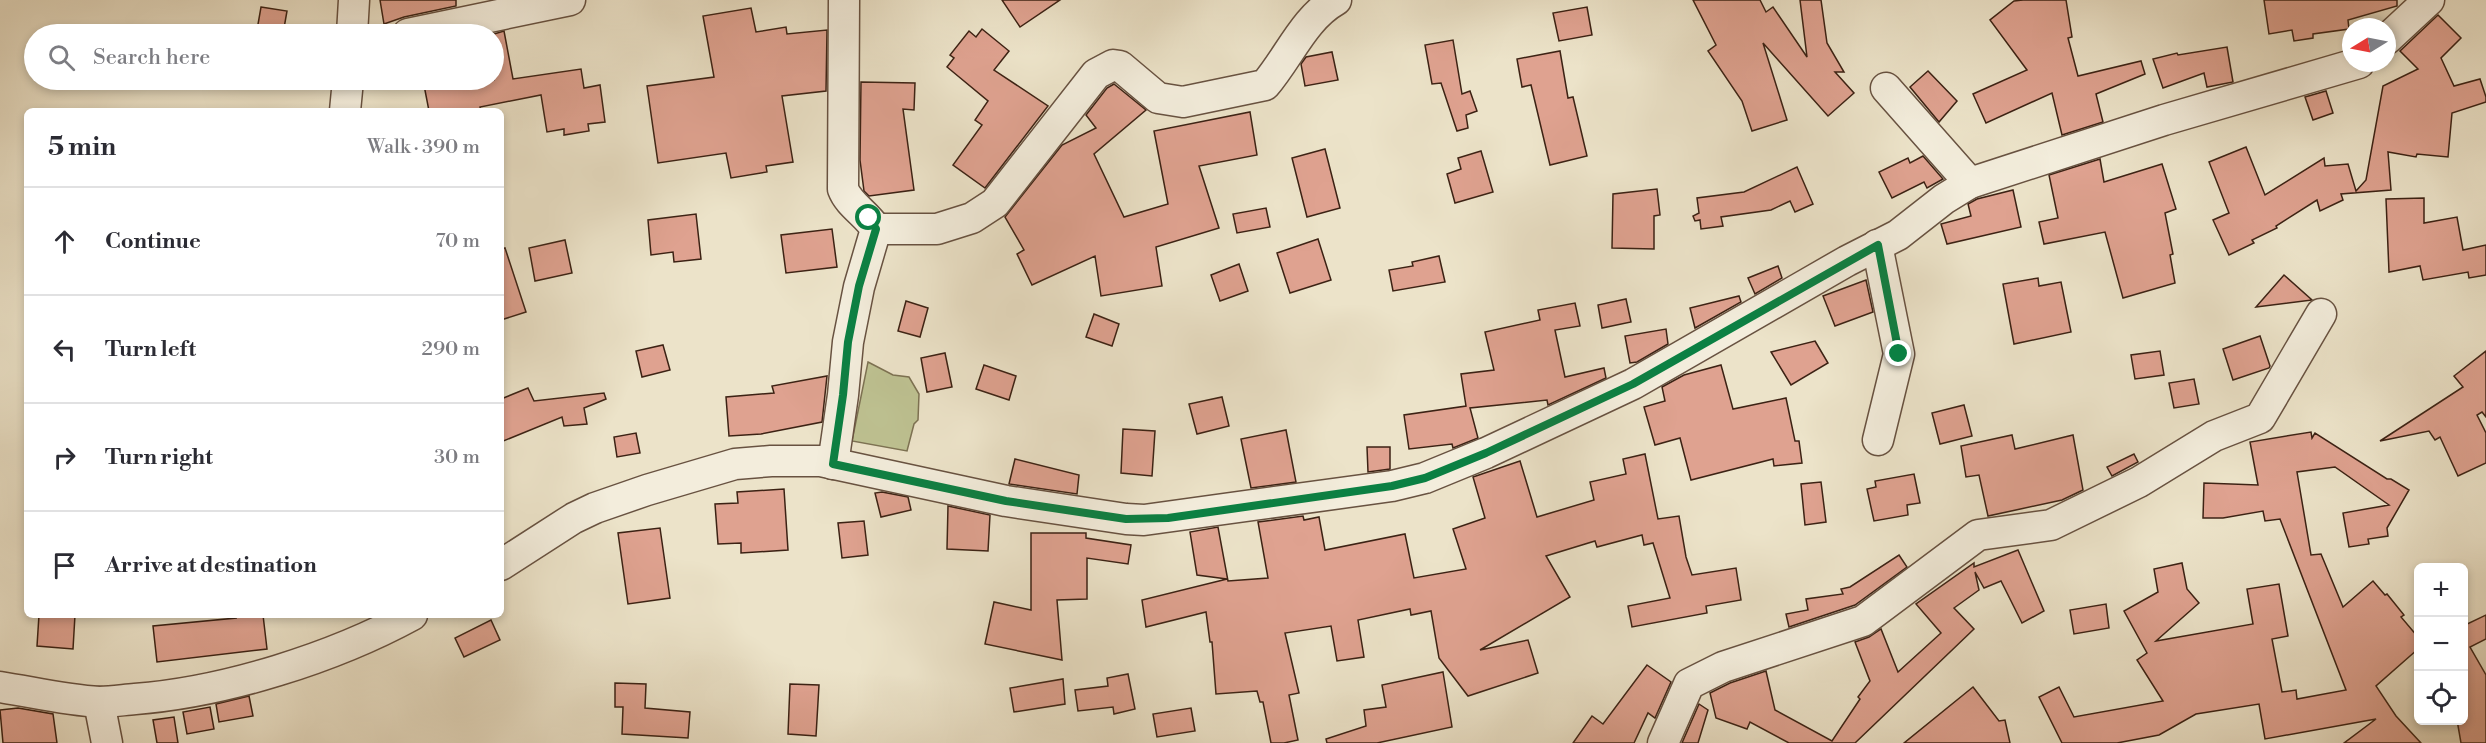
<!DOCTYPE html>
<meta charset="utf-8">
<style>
:root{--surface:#fff;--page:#f7f7f7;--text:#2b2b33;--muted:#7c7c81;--line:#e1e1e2}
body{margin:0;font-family:"Libre Bodoni",serif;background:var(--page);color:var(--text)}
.controls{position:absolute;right:18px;bottom:18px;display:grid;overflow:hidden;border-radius:9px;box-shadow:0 3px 9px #0003}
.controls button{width:54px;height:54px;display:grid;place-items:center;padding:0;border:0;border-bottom:2px solid var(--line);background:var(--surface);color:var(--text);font:30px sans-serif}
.compass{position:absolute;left:2342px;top:18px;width:54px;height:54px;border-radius:50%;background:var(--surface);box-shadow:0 3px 9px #0003;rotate:260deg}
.stop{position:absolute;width:18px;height:18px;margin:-14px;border:4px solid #0b8043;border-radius:50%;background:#fff}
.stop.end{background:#0b8043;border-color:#fff;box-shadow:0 2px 6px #0008}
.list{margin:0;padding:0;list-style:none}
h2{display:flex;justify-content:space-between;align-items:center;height:78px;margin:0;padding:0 24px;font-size:26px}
h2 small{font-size:20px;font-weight:400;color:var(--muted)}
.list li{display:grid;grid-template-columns:39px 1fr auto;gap:18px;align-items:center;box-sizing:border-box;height:108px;padding:0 24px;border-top:2px solid var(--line)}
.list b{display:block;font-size:22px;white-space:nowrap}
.list em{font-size:20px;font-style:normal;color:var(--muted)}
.icon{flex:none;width:33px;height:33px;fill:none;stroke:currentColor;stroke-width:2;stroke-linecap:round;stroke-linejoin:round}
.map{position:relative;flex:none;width:2486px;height:743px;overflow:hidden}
.search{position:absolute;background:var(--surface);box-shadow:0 3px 9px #0003;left:24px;top:24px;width:480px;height:66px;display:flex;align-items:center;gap:15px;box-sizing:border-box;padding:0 21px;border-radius:33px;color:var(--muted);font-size:22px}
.panel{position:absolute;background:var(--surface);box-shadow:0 3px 9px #0003;left:24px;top:108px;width:480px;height:510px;border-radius:9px}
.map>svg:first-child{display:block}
.green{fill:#bec292;stroke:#7d7253;stroke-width:1.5}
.building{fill:#dfa290;stroke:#3c2214;stroke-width:1.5}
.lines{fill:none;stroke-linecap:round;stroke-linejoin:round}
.minor-casing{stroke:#685241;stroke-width:33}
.minor{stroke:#f3eddc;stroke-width:30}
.route{stroke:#0b8043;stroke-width:8}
</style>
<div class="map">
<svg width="2486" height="743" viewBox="0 0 2486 743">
<rect width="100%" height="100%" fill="#ece3c9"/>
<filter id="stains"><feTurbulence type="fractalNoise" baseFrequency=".00333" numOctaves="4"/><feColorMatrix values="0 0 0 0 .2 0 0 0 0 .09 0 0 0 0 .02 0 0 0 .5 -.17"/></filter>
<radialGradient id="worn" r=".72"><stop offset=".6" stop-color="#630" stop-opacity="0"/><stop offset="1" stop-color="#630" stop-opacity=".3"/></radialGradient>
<path class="green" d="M868,362L893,375L909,377L919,394L918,420L914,424L907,451L852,441Z"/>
<g class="building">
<path d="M380,0H456V6L404,17L384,24Z"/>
<path d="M1002,0H1060L1020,27Z"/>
<path d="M1693,0H1760L1766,12L1773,7L1807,57L1800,0H1821L1827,43L1844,72H1835L1854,93L1828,116L1763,43L1787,120L1752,131L1742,101L1708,51L1716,45Z"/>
<path d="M2023,0H2066L2072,37L2068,38L2078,76L2141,61L2145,74L2096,94L2103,122L2062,135L2052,93L1986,123L1973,94L2027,70L1990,20L2014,1Z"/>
<path d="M2264,0H2397V6L2348,20L2349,29L2313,34V38L2294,41L2292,30L2269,34Z"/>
<path d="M261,7L287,11L283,34L257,30Z"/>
<path d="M1587,7L1592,35L1559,41L1553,13Z"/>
<path d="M751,8L756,32L786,27L787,34L827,30L826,91L782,96L793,162L766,166L767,172L731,178L726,153L658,163L647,86L714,77L703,16Z"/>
<path d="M2438,15L2461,38L2441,58L2454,86L2480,79L2486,97V102L2452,113L2448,157L2417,154L2416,157L2388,152L2391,190L2341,194L2343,200L2320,211L2317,200L2276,226L2277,228L2252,240L2254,243L2229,255L2213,220L2229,213L2209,162L2246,147L2265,195L2324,158L2325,166L2348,164L2356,191L2366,180L2383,86L2418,69L2400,51Z"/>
<path d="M982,29L1009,51L994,70L1048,106L985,188L953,165L982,125L975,120L988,101L947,67L954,58L950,55L969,31L976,37Z"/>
<path d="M504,31L513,79L581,69L584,88L600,85L605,122L588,124L589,131L564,135V129L547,132L541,95L480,107L481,111H429L423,80H494V34Z"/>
<path d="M1453,40L1462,94L1470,91L1477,111L1466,115L1468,128L1457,131L1441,83L1432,84L1425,45Z"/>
<path d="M2227,47L2233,82L2207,87L2204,73L2163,88L2153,59L2177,53L2178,55Z"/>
<path d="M1560,51L1568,98L1573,97L1587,156L1550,165L1531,85L1522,87L1517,59Z"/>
<path d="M1332,52L1338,80L1305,86L1301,64L1306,57Z"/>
<path d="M1928,71L1957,101L1939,122L1910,87Z"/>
<path d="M861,82L915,83L914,110L903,109L914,190L869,196L864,191L860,160Z"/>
<path d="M1114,84L1146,110L1094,154L1124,217L1168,204L1154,131L1250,112L1257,155L1199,166L1219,228L1156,247L1162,286L1101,296L1095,256L1032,285L1017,254L1024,250L1005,217L1062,145L1096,128L1086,115L1107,88Z"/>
<path d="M2326,91L2333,113L2313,120L2305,97Z"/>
<path d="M1325,149L1340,208L1307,217L1292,158Z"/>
<path d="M1481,151L1493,192L1455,203L1447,174L1461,169L1458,158Z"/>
<path d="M1923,156L1943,179L1927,188L1924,182L1892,198L1879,172L1908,158L1910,163Z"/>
<path d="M2100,159L2104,182L2162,164L2176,209L2165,213L2173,254L2170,255L2175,283L2123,298L2105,232L2044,244L2039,222L2058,218L2049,175Z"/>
<path d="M1797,167L1813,204L1795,212L1790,201L1771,210L1721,217L1723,226L1701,229L1700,220L1695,221L1693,216L1699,213L1697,198L1744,192Z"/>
<path d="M1657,189L1660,215L1654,216V249L1612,248L1613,194Z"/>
<path d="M2013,190L2021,227L1947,244L1941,224L1971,216L1968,204L1977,199Z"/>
<path d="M2424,198V223L2457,217L2463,250L2486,245V275L2469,278L2468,272L2423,280L2420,266L2389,272L2386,199Z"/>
<path d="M1266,208L1270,227L1237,233L1233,214Z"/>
<path d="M696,214L701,259L674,262L673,252L651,255L648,220Z"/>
<path d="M832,229L837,267L786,273L781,235Z"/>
<path d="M1318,239L1331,280L1290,293L1277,253Z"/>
<path d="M565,240L572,273L535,281L529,248Z"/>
<path d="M505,248L526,312L501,320V249Z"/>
<path d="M1439,256L1445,282L1393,291L1389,270L1413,266L1412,262Z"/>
<path d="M1239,264L1248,291L1220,301L1211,275Z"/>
<path d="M1778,266L1782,278L1755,294L1748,278Z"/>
<path d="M2284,275L2312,300L2256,307Z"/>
<path d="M2038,278L2039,286L2061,282L2071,332L2014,344L2003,284Z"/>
<path d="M1866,280L1873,312L1835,326L1823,296Z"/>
<path d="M1739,296L1741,302L1695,328L1690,308Z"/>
<path d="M1626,299L1631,322L1602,328L1598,305Z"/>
<path d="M906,301L928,308L920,337L898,331Z"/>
<path d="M1575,303L1580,326L1555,330L1565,377L1604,368L1606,378L1548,405L1547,400L1470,408L1478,438L1453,448L1452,444L1409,449L1404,415L1466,406L1461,374L1494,370L1485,332L1540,320L1538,310Z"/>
<path d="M1094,314L1119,324L1112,346L1086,337Z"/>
<path d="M1666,329L1668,344L1637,362L1630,363L1625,336Z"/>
<path d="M2260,336L2270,366L2269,368L2233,380L2223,349Z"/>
<path d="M1815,341L1828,363L1791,385L1771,352Z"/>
<path d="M663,345L670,370L642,377L636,351Z"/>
<path d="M2160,351L2164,375L2135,379L2131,355Z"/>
<path d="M2486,351V417L2482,412L2477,415L2486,433V463L2458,476L2440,437L2435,440L2429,431L2380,441L2463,387L2454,376Z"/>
<path d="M945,353L952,387L927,392L921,358Z"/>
<path d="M984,365L1016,376L1009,400L976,389Z"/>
<path d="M1721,365L1733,409L1786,398L1795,441H1799L1802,463L1774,466L1773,459L1691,480L1680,438L1655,445L1644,407L1665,401L1662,387L1684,375Z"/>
<path d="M827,376L822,422L761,434L729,436L726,397L774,393L772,386Z"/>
<path d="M2194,379L2199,404L2174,408L2169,383Z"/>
<path d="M528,388L534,401L604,393L606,399L584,408L587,424L564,426L562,417L501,442V399Z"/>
<path d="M1222,397L1229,426L1197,434L1189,404Z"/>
<path d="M1964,405L1972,436L1940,444L1932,413Z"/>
<path d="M1123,429L1155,431L1152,476L1121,473Z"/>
<path d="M1286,430L1296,482L1251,488L1241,439Z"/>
<path d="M2311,432L2312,438L2315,433L2387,479H2391L2409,490L2387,528L2388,536L2368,539L2369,544L2349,547L2343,513L2389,505L2335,467L2297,472L2311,555L2321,554L2343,607L2373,581L2385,595L2387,594L2404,615L2401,617L2418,637V649L2376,686L2396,716L2421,743H2344L2376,719L2265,739L2259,704L2196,714L2159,735L2117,743H2062L2039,697L2059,687L2074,717L2163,701L2137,660L2147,653L2124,611L2158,592L2154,569L2182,563L2187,589L2199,603L2156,641L2253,624L2247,589L2279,584L2288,636L2272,639L2282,692L2296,690L2297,699L2346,690L2280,519L2265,521L2263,511L2223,518H2203L2204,483L2258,485L2250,442Z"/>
<path d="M636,433L640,453L617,457L614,437Z"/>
<path d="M2012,435L2015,449L2073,435L2083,490L2062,500L1988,516L1979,475L1966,477L1961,446Z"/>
<path d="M1367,447H1390V469L1368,472Z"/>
<path d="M1645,454L1658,519L1679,516L1686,557L1692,575L1736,568L1741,600L1706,606L1707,613L1632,627L1628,606L1670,598L1653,543L1644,545L1642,535L1597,547L1595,541L1546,556L1570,597L1480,650L1528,640L1538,673L1468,696L1439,658L1431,611L1411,615L1410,609L1358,620L1364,657L1337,661L1331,626L1285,633L1299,693L1289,695L1298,740L1284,743H1271L1263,702H1260L1257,691L1216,694L1212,642H1210L1206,612L1146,627L1142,600L1227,579L1197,575L1190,532L1218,527L1228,581L1268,578L1258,522L1303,516L1304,520L1319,517L1325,550L1405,534L1414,578L1466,569L1453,529L1485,518L1473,477L1520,461L1537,517L1594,500L1590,482L1626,474L1623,459Z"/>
<path d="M2134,454L2138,462L2112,476L2107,467Z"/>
<path d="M1015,459L1079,475L1077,494L1009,484Z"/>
<path d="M1914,474L1920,503L1907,505L1908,515L1874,521L1867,489L1876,487L1875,481Z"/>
<path d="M1821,482L1826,522L1805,525L1801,484Z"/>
<path d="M784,489L788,550L741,553V543L718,544L715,504L738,503L737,492Z"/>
<path d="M882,492L908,497L911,510L881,517L875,493Z"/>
<path d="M948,506L990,515L988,551L947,549Z"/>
<path d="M864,521L868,555L842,558L838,523Z"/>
<path d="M660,528L670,598L628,604L618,533Z"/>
<path d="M1031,533H1086V538L1131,545L1128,564L1087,558V599L1057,600L1062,660L985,644L994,602L1031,610Z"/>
<path d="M2018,550L2044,611L2022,623L2001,581L1984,588L1975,572L1979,590L1954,608L1974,629L1855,743H1789L1750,722L1747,729L1716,718L1710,693L1730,683L1766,671L1775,710L1832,741L1860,699L1858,697L1870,681L1855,642L1869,637L1881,629L1898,672L1941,633L1916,604L1974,563V567Z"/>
<path d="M1899,555L1907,567L1855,605L1789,627L1786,614L1808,610L1806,599L1843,594L1841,589L1850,587Z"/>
<path d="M2106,604L2109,628L2074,634L2070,610Z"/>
<path d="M39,615H75L73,649L37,646Z"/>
<path d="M235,615H263L267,649L157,662L153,626L236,618Z"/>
<path d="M2486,615V639L2470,647L2486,675V743H2461L2457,720H2463V626Z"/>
<path d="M491,620L500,640L464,657L455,638Z"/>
<path d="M1647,665L1671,682L1655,718L1648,713L1634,743H1573L1592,716L1603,724Z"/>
<path d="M1443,672L1452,727L1377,743H1327L1326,739L1366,726L1364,710L1386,707L1382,685Z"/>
<path d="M1128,674L1135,709L1114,714L1113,707L1078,711L1075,690L1108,686L1107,678Z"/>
<path d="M1063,679L1065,704L1014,712L1010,688Z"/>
<path d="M615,683L646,684L645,708L690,712L688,738L622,734L623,707H615Z"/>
<path d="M790,684L819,685L816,736L788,734Z"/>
<path d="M1973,687L1999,721L2005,720L2010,743H1904Z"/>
<path d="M249,696L253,716L219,722L216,704Z"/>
<path d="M1699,704L1708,710L1698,743H1682Z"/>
<path d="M210,707L214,729L187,734L183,712Z"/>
<path d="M18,708L53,714L57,743H3L0,710Z"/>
<path d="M1191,708L1195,731L1157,737L1153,714Z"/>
<path d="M174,717L178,743H157L153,720Z"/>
</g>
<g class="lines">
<g class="minor-casing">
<g id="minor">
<path d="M352,34L354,0"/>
<path d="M408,34L570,0"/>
<path d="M2387,39L2429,0"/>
<path d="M1886,88L1970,183"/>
<path d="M345,111L348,80"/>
<path d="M876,229H937L972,218L995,203L1096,74L1113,65L1120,66L1158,98L1183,102L1265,85C1289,57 1304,18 1336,0"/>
<path d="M1877,245L1899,354L1878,440"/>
<path d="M833,464L843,395L848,342L859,287L876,229C867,214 849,205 843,189L844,0"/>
<path d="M501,565L574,518L595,508L647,490L735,464L771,461H821L1006,501L1126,519L1144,520L1392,486L1425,478L1486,453L1633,384L1847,261L1898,235L1944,199L1970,183L2164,120L2359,63"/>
<path d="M0,687C32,692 66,700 99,702C111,702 123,700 135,699C225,692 333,658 412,615"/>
<path d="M99,702L107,743"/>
<path d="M1663,743L1689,684L1723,667L1863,621L1978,535L2051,525L2139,482L2214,436L2260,418L2321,314"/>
</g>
</g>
<use href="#minor" class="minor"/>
</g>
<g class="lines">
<path class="route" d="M869,218L876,229L859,286L848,342L843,395L833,464L1006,501L1126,519L1168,518L1392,486L1425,478L1486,453L1633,384L1878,245L1899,354"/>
</g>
<rect width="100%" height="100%" filter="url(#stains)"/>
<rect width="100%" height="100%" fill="url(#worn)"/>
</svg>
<div class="controls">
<button>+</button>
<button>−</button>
<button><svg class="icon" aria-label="locate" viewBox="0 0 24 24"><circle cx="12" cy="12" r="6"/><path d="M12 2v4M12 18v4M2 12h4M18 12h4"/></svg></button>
</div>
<svg class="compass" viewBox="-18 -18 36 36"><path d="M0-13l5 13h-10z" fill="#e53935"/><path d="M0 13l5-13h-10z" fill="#7c7c81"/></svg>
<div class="stop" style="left:869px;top:218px"></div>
<div class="stop end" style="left:1899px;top:354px"></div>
<div class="search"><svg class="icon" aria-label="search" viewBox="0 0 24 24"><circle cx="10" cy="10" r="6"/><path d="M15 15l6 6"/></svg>Search here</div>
<section class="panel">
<h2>5 min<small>Walk · 390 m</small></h2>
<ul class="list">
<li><svg class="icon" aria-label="ahead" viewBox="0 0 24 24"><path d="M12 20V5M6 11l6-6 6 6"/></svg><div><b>Continue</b></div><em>70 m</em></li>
<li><svg class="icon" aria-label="left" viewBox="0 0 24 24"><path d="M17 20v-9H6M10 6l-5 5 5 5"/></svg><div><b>Turn left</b></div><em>290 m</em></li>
<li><svg class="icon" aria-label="right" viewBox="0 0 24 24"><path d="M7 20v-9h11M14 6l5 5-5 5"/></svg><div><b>Turn right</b></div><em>30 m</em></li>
<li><svg class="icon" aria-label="arrive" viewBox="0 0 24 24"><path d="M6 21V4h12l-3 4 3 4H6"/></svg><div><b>Arrive at destination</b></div></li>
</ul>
</section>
</div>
